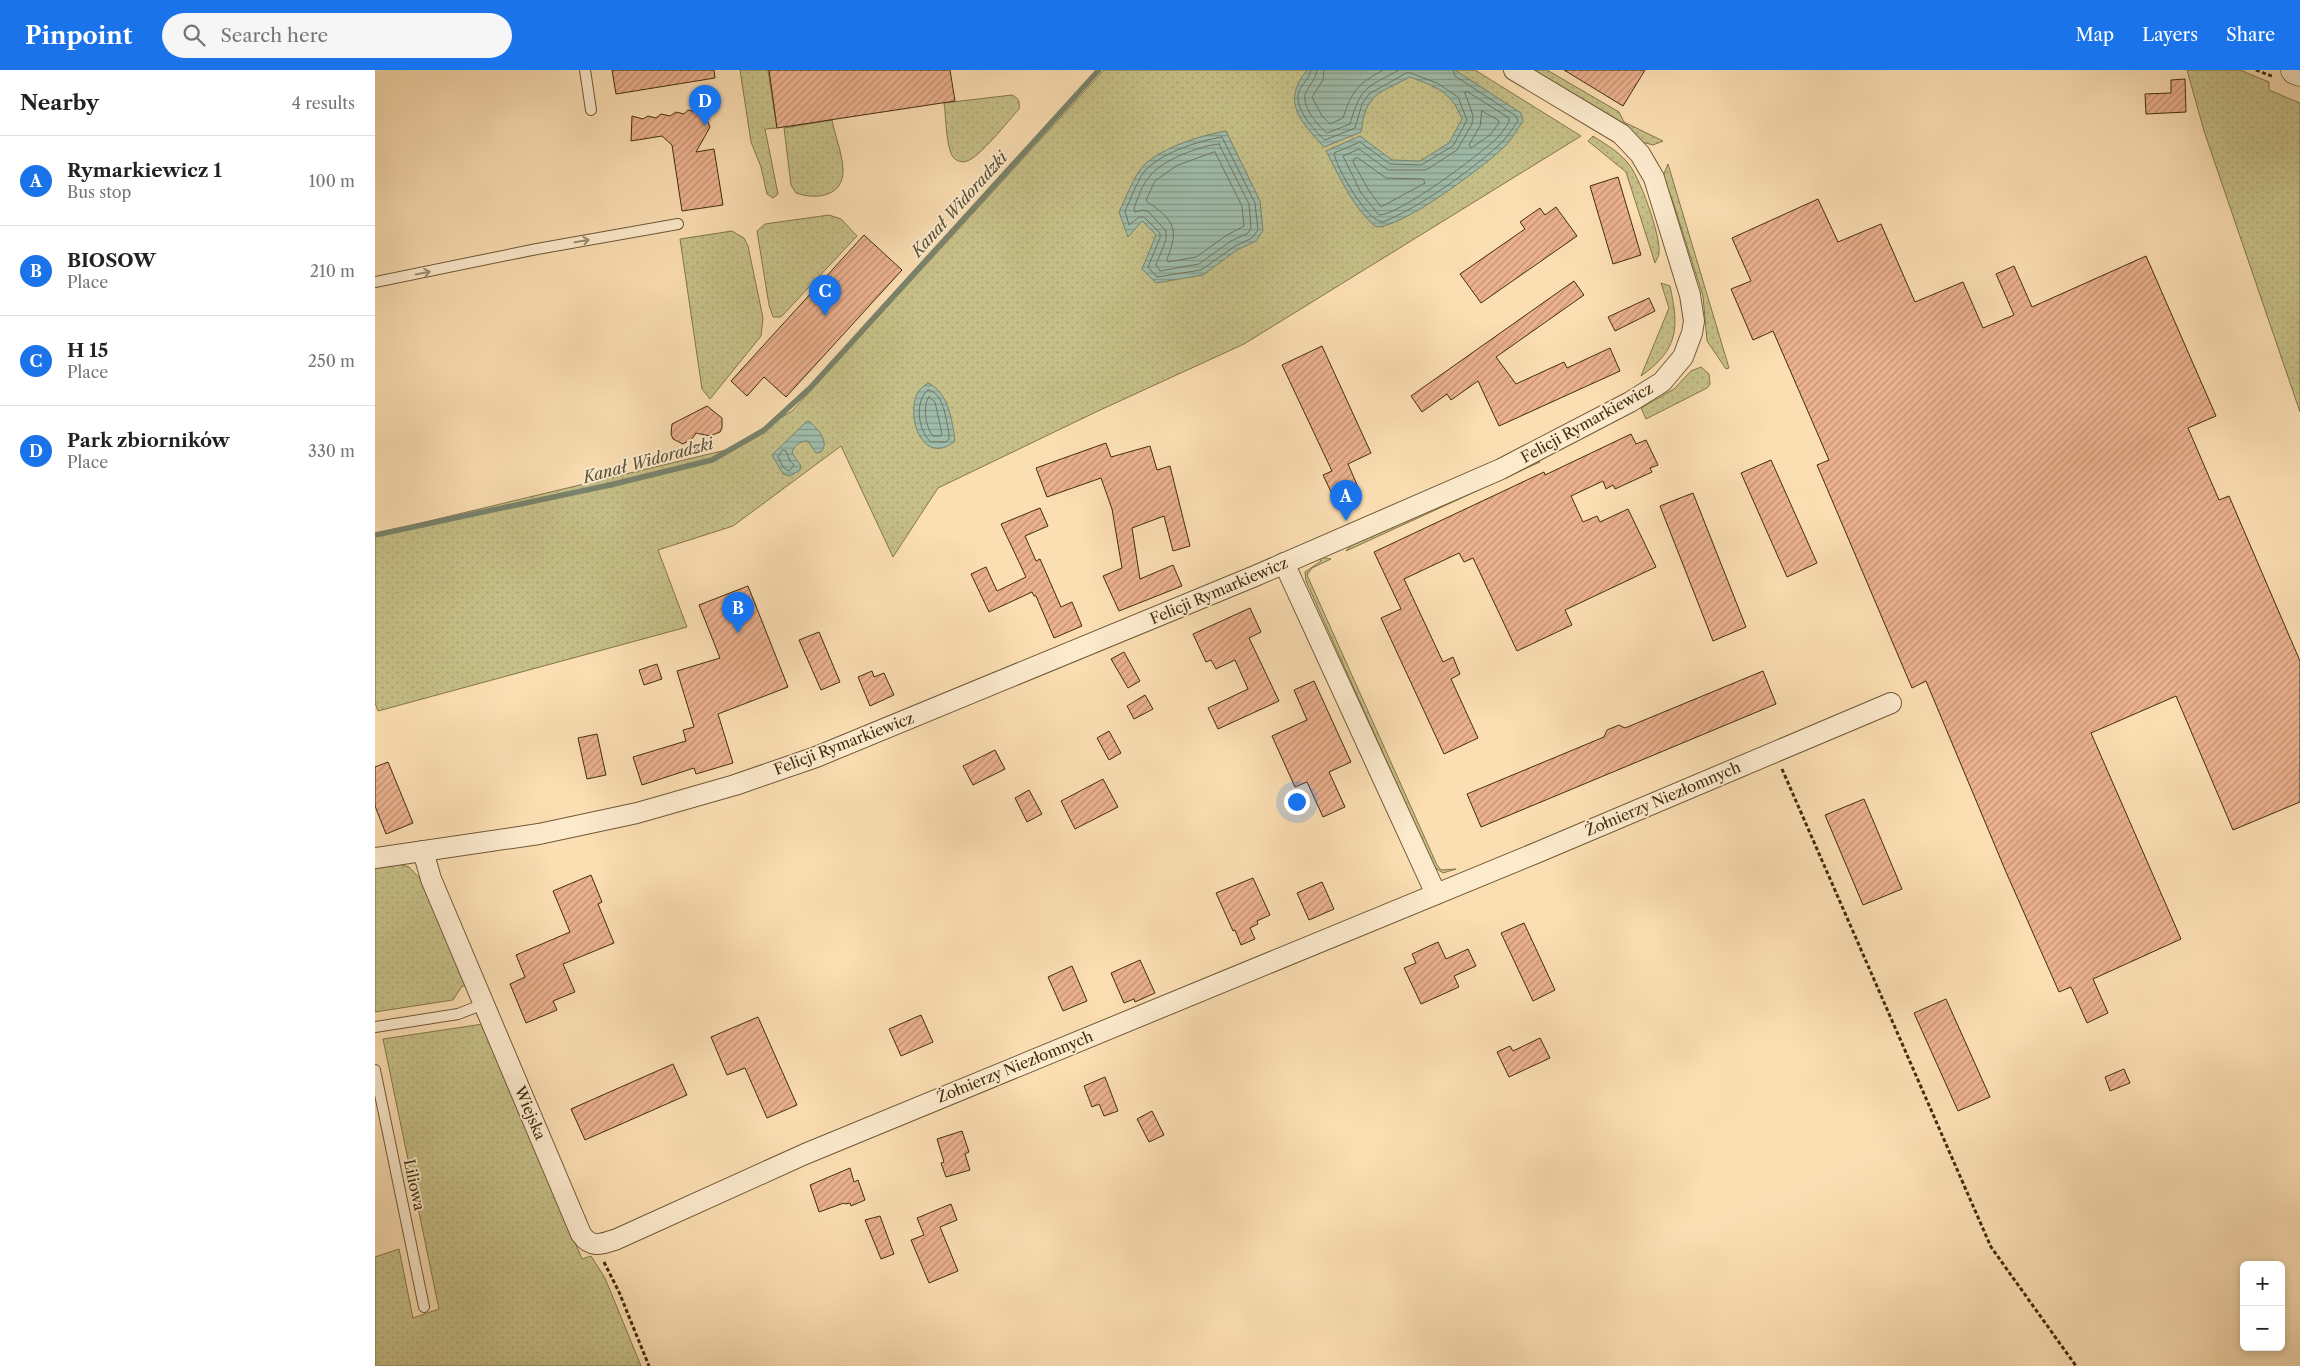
<!DOCTYPE html>
<meta charset="utf-8">
<style>
:root{--surface:#fff;--page:#f6f6f6;--text:#222;--muted:#767676;--line:#e0e0e0;--accent:#1a73e8}
body{margin:0;font-family:"Libre Caslon Text",serif;background:var(--page);color:var(--text)}
.controls{position:absolute;right:15px;bottom:15px;display:grid;overflow:hidden;border-radius:8px;box-shadow:0 2px 8px #0003}
.controls button{width:45px;height:45px;display:grid;place-items:center;padding:0;border:0;border-bottom:1px solid var(--line);background:var(--surface);color:var(--text);font:25px sans-serif}
.you{position:absolute;left:921px;top:731px;width:18px;height:18px;margin:-12px;border:4px solid #fff;border-radius:50%;background:#1a73e8;box-shadow:0 0 0 8px #1a73e833}
.badge{display:grid;place-items:center;width:32px;height:32px;border-radius:50%;background:var(--accent);color:#fff;font-size:16px;font-weight:700}
.pin{position:absolute;translate:-50% -41px;filter:drop-shadow(0 1px 2px #0008)}
.pin::after{content:'';position:absolute;top:26px;width:18px;height:15px;background:inherit;clip-path:polygon(0 0,100% 0,50% 100%)}
.list{margin:0;padding:0;list-style:none}
h2{display:flex;justify-content:space-between;align-items:center;height:65px;margin:0;padding:0 20px;font-size:21px}
h2 small{font-size:16px;font-weight:400;color:var(--muted)}
.list li{display:grid;grid-template-columns:32px 1fr auto;gap:15px;align-items:center;box-sizing:border-box;height:90px;padding:0 20px;border-top:1px solid var(--line)}
.list b{display:block;font-size:19px;white-space:nowrap}
.list p{margin:0;font-size:16px;white-space:nowrap;color:var(--muted)}
.list em{font-size:16px;font-style:normal;color:var(--muted)}
.icon{flex:none;width:28px;height:28px;fill:none;stroke:currentColor;stroke-width:2;stroke-linecap:round;stroke-linejoin:round}
.map{position:relative;flex:none;width:1925px;height:1296px;overflow:hidden}
header{display:flex;align-items:center;gap:30px;box-sizing:border-box;height:70px;padding:0 25px;background:var(--accent);color:#fff}
header strong{font-size:24px}
nav{display:flex;gap:28px;margin-inline-start:auto;font-size:18px}
.search{width:350px;height:45px;background:var(--page);display:flex;align-items:center;gap:12px;box-sizing:border-box;padding:0 18px;border-radius:28px;color:var(--muted);font-size:19px}
main{display:flex}
aside{flex:1;background:var(--surface)}
.map>svg:first-child{display:block}
.grass{fill:url(#grass-dots);stroke:#84764a}
.water{fill:url(#water-rules);stroke:#79836c}
.lines{fill:none;stroke-linecap:round;stroke-linejoin:round}
.shore{stroke:#70745c;stroke-width:1}
.stream{stroke:#79836c;stroke-width:5.5}
.building{fill:url(#building-hatch);stroke:#412d0e}
.lane-casing{stroke:#705937;stroke-width:12}
.street-casing{stroke:#705937;stroke-width:22}
.secondary-casing{stroke:#412d0e;stroke-width:29}
.path{stroke:#412d0e;stroke-width:3;stroke-dasharray:4 2.5;stroke-linecap:butt}
.lane{stroke:#fceacd;stroke-width:10}
.street{stroke:#fceacd;stroke-width:20}
.secondary{stroke:#fceacd;stroke-width:28}
.oneway{stroke:#9e8c6e}
.labels{text-anchor:middle;stroke-width:4;stroke-linejoin:round;paint-order:stroke}
.street-label{font-size:15px;fill:#412d0e;stroke:#fceacd}
.water-label{font-size:16px;font-style:italic;fill:#585135;stroke:#fceacd}
</style>
<header>
<strong>Pinpoint</strong>
<div class="search"><svg class="icon" aria-label="search" viewBox="0 0 24 24"><circle cx="10" cy="10" r="6"/><path d="M15 15l6 6"/></svg>Search here</div>
<nav><a>Map</a><a>Layers</a><a>Share</a></nav>
</header>
<main>
<aside>
<h2>Nearby<small>4 results</small></h2>
<ul class="list">
<li><span class="badge">A</span><div><b>Rymarkiewicz 1</b><p>Bus stop</p></div><em>100 m</em></li>
<li><span class="badge">B</span><div><b>BIOSOW</b><p>Place</p></div><em>210 m</em></li>
<li><span class="badge">C</span><div><b>H 15</b><p>Place</p></div><em>250 m</em></li>
<li><span class="badge">D</span><div><b>Park zbiorników</b><p>Place</p></div><em>330 m</em></li>
</ul>
</aside>
<div class="map">
<svg width="1925" height="1296" viewBox="0 0 1925 1296">
<defs>
<pattern id="grass-dots" width="8" height="8" patternUnits="userSpaceOnUse" patternTransform="scale(1.25)"><rect width="8" height="8" fill="#c6bf87"/><path d="M2 2h.1M6 6h.1" fill="none" stroke="#aba473" stroke-width="1.8" stroke-linecap="round"/></pattern>
<pattern id="water-rules" width="6" height="5" patternUnits="userSpaceOnUse" patternTransform="scale(1.25)"><rect width="6" height="5" fill="#9fbcab"/><path d="M0 2.5h6" fill="none" stroke="#83998a"/></pattern>
<pattern id="building-hatch" width="6" height="6" patternUnits="userSpaceOnUse" patternTransform="scale(1.25)"><rect width="6" height="6" fill="#ecb18e"/><path d="M-1 1l2-2M0 6l6-6M5 7l2-2" fill="none" stroke="#c19072"/></pattern>
</defs>
<rect width="100%" height="100%" fill="#fbdeb2"/>
<filter id="stains"><feTurbulence type="fractalNoise" baseFrequency=".004" numOctaves="4"/><feColorMatrix values="0 0 0 0 .2 0 0 0 0 .09 0 0 0 0 .02 0 0 0 .5 -.17"/></filter>
<radialGradient id="worn" r=".72"><stop offset=".6" stop-color="#630" stop-opacity="0"/><stop offset="1" stop-color="#630" stop-opacity=".3"/></radialGradient>
<g class="grass">
<path d="M365,0H393L402,58L390,59L403,124L398,128L392,124L386,97L376,72Z"/>
<path d="M729,0H1100L1206,66L869,274L723,341L563,418L518,487L466,376L358,456L283,480L312,557L3,641L0,633V464L351,380L417,341Z"/>
<path d="M1156,0H1172L1244,42L1249,52L1288,71L1278,75L1267,72Z"/>
<path d="M1812,0H1865L1894,12V20L1925,33V342L1829,61Z"/>
<path d="M637,25C644,28 645,32 644,39C634,50 604,88 592,91C587,93 581,91 578,87C571,77 571,46 569,33Z"/>
<path d="M457,50C460,66 468,85 468,101C468,127 440,130 421,123L416,115L409,58Z"/>
<path d="M1218,66C1230,74 1243,81 1252,92C1264,104 1286,166 1284,183C1284,186 1281,190 1280,193L1251,102L1213,71Z"/>
<path d="M1293,94L1354,298L1351,299L1332,271L1328,226L1298,132L1288,106Z"/>
<path d="M454,145L466,149L482,166L406,247H398L394,235L382,161L390,154Z"/>
<path d="M357,161L369,168L373,176L388,248L386,266L335,329L327,319L305,169Z"/>
<path d="M1286,213L1295,216C1304,258 1304,279 1266,306L1294,238Z"/>
<path d="M1326,297L1334,304L1335,314L1332,318L1271,349L1266,338L1299,319L1316,301Z"/>
<path d="M1163,390L1165,392L971,481L977,474Z"/>
<path d="M944,487L956,489L937,498L932,505L1062,795L1066,800L1081,799L1068,803L1059,797L931,511L930,502L946,491Z"/>
<path d="M21,793L34,797L48,812L92,916H87L78,930L0,942V795Z"/>
<path d="M108,954L207,1189L216,1186L230,1208L266,1296H0V1187L24,1179L38,1248L64,1239L8,969Z"/>
</g>
<g class="water">
<path d="M932,0H1080L1146,43L1148,51C1142,60 1136,71 1127,79C1105,99 1029,157 1001,157C977,137 965,107 951,81L985,66L1017,90L1045,91L1074,73L1087,49C1076,21 1061,17 1035,7C1003,24 991,23 986,62L949,77C925,51 906,32 932,0Z"/>
<path d="M851,61L885,131L888,161L881,171L862,180L828,205L781,213L767,199L781,165L767,151L753,167L744,142C751,128 756,113 765,100C780,79 827,65 851,61Z"/>
<path d="M553,313C574,323 577,350 580,371C548,397 531,348 542,324C544,319 549,316 553,313Z"/>
<path d="M432,351L435,352C443,359 455,372 446,382L441,383L433,371C425,371 419,375 417,383L426,396L425,400L415,406L408,404L397,385Z"/>
</g>
<g class="lines">
<g class="shore">
<path d="M936,0C935,8 927,14 924,21C918,38 939,60 950,70L980,58L987,34L994,24L1033,2L1062,13L1083,27L1092,50L1078,76L1046,95L1015,94L985,72L959,83C961,97 992,152 1008,152C1045,137 1094,102 1124,75C1131,69 1137,59 1143,51L1141,46L1080,6L1078,0"/>
<path d="M942,0C941,9 935,14 931,22C925,35 943,56 952,63L975,54C986,16 991,18 1024,0"/>
<path d="M949,0L948,10L937,27L947,46L955,54L968,48C977,20 983,14 1008,0"/>
<path d="M1090,22H1093L1134,48V52C1130,58 1126,65 1120,70C1104,85 1023,146 1004,145L986,123L968,86L984,79L1013,100H1051L1082,80L1097,54L1098,46Z"/>
<path d="M1107,41L1123,50L1124,53L1115,65L1096,78L1094,75L1105,56Z"/>
<path d="M847,67L880,133L883,160L877,168L860,176L826,200L782,207L773,197L785,168V163L769,147H764L754,155L750,141C756,129 761,113 769,102C785,83 823,71 847,67Z"/>
<path d="M844,74L874,134L876,158L873,163L856,171L824,194L785,201L781,195L791,170V161L774,142L768,140L760,142L759,138C763,128 767,115 774,107C787,90 824,76 844,74Z"/>
<path d="M840,82L867,136L869,156L852,165L821,187L793,192L792,189C802,164 802,154 780,137C776,134 773,134 771,130L780,111L801,96Z"/>
<path d="M983,88L1011,108L1048,109L1050,113L1006,137L993,119L978,92L979,89Z"/>
<path d="M553,320C569,322 571,350 574,364V369L571,372H556C543,361 539,331 553,320Z"/>
<path d="M554,327L560,332L567,364L566,366H558C551,358 547,336 554,327Z"/>
<path d="M408,380L411,381L415,391L419,395L414,401L408,397L403,387Z"/>
</g>
<path class="stream" d="M0,465L235,415L337,390L388,361L435,318L724,0"/>
</g>
<g class="building">
<path d="M237,0H339L340,8L241,24Z"/>
<path d="M394,0H575L580,31L402,58Z"/>
<path d="M1189,0H1270L1248,36Z"/>
<path d="M1810,9L1811,42L1771,44L1770,24L1796,23V10Z"/>
<path d="M327,38L335,57L321,82L339,79L348,135L307,141L297,75L287,66L256,71L257,46L268,49L273,46L281,48L286,44L295,46L301,42L309,44L313,40L321,42Z"/>
<path d="M1243,107L1266,185L1238,194L1215,116Z"/>
<path d="M1443,129L1463,172L1506,154L1540,232L1588,212L1608,258L1639,245L1621,204L1639,196L1657,237L1771,186L1841,346L1813,358L1844,430L1854,426L1925,591V732L1858,760L1801,626L1716,663L1806,869L1718,909L1733,943L1712,953L1696,917L1684,922L1631,802L1551,611L1537,618L1442,395L1454,390L1398,261L1378,270L1356,219L1376,211L1357,168Z"/>
<path d="M1181,137L1202,166L1106,233L1085,204L1150,159L1145,152L1165,138L1170,145Z"/>
<path d="M489,165L527,200L411,327L389,307L372,326L356,311Z"/>
<path d="M1199,211L1209,225L1121,287L1141,314L1189,292L1192,298L1235,278L1245,301L1124,356L1103,311L1076,330L1072,324L1047,342L1036,326Z"/>
<path d="M1274,228L1280,241L1240,261L1233,247Z"/>
<path d="M947,276L996,383L973,394L983,417L959,428L948,405L957,401L907,295Z"/>
<path d="M332,336L347,348V358L345,362L335,366L321,363L317,369L308,374L298,369L296,364L297,354Z"/>
<path d="M1256,364L1261,374L1271,370L1283,395L1275,398L1277,402L1240,419L1238,415L1231,419L1228,411L1196,426L1208,452L1222,446L1225,452L1253,439L1281,497L1190,540L1197,555L1142,581L1098,488L1089,492L1084,483L1029,509L1068,592L1078,587L1085,604L1076,609L1103,668L1069,684L1006,548L1026,539L999,482L1169,402L1170,405Z"/>
<path d="M731,373L736,387L775,376L782,400L795,396L815,476L798,481L789,446L757,458L765,509L798,495L807,516L744,541L728,506L747,498L737,439L726,408L672,427L661,398Z"/>
<path d="M1396,390L1442,493L1412,507L1366,403Z"/>
<path d="M1318,423L1371,557L1338,571L1285,436Z"/>
<path d="M665,438L673,456L650,466L661,491L665,489L686,537L697,532L707,556L679,568L661,526H659L657,522L614,542L596,504L611,497L622,521L651,507L626,454Z"/>
<path d="M373,516L413,617L343,644L358,693L321,704L319,698L267,715L258,687L311,671L308,660L319,657L302,601L345,588L324,535Z"/>
<path d="M875,538L886,562L874,568L904,631L843,659L833,638L873,619L860,590L841,599L836,590L831,592L818,564Z"/>
<path d="M444,562L465,612L446,620L424,570Z"/>
<path d="M749,582L765,611L753,618L736,589Z"/>
<path d="M282,594L287,609L269,615L264,600Z"/>
<path d="M497,601L499,607L509,603L519,625L495,636L483,607Z"/>
<path d="M1388,601L1401,634L1106,757L1092,724L1229,667L1232,660L1244,655L1250,658Z"/>
<path d="M939,611L976,692L954,702L970,737L948,747L932,712L920,717L897,666L932,650L919,620Z"/>
<path d="M770,625L778,639L759,649L752,636Z"/>
<path d="M734,661L746,683L734,690L722,668Z"/>
<path d="M222,664L231,705L212,709L203,668Z"/>
<path d="M620,680L630,699L598,715L588,696Z"/>
<path d="M13,692L38,753L11,764L0,736V697Z"/>
<path d="M728,709L743,737L700,759L686,731Z"/>
<path d="M654,720L667,744L652,752L640,728Z"/>
<path d="M1489,729L1527,819L1488,835L1450,745Z"/>
<path d="M216,805L227,832L223,834L239,873L188,894L200,922L178,931L182,940L151,953L135,914L150,907L141,885L195,862L178,821Z"/>
<path d="M878,808L895,845L882,851L883,854L875,858L880,869L866,875L860,860L858,861L841,823Z"/>
<path d="M947,812L959,839L934,850L922,823Z"/>
<path d="M1149,853L1180,920L1158,931L1126,863Z"/>
<path d="M1063,872L1071,889L1093,879L1101,896L1079,906L1084,917L1046,934L1029,898L1041,893L1037,884Z"/>
<path d="M765,890L780,923L760,932L759,929L749,933L736,903Z"/>
<path d="M697,896L712,931L688,941L673,907Z"/>
<path d="M1571,929L1615,1027L1583,1041L1539,943Z"/>
<path d="M546,945L558,972L526,986L514,959Z"/>
<path d="M383,947L422,1035L392,1048L370,998L352,1005L336,967Z"/>
<path d="M1165,968L1175,988L1134,1007L1122,982L1135,976L1138,981Z"/>
<path d="M298,994L312,1025L210,1070L196,1039Z"/>
<path d="M1749,999L1755,1013L1735,1021L1730,1007Z"/>
<path d="M730,1007L743,1041L729,1046L724,1034L717,1037L709,1016Z"/>
<path d="M777,1041L789,1065L774,1072L762,1049Z"/>
<path d="M587,1061L594,1082L590,1084L595,1100L571,1107L566,1093L569,1092L562,1069Z"/>
<path d="M475,1098L479,1112L483,1110L490,1130L476,1136L475,1133L470,1134L469,1133L444,1142L435,1115Z"/>
<path d="M576,1134L582,1150L565,1157L583,1201L554,1213L536,1170L549,1165L542,1148Z"/>
<path d="M505,1146L519,1184L506,1189L490,1150Z"/>
</g>
<g class="lines">
<g class="lane-casing">
<g id="lane">
<path d="M210,0L216,40"/>
<path d="M0,212L162,179L303,154"/>
<path d="M0,957L83,944L109,934"/>
<path d="M0,1000L49,1237"/>
</g>
</g>
<g class="street-casing">
<g id="street">
<path d="M909,493L1061,824"/>
<path d="M48,781L56,809L206,1164C216,1179 227,1174 242,1169L430,1084L1161,783L1516,633"/>
<path d="M0,788L164,764L262,743L360,715L441,687L880,506L1126,399L1255,332L1287,312L1308,287L1317,263L1319,251L1315,225L1279,108L1265,84L1246,64L1139,0"/>
</g>
</g>
<g class="secondary-casing">
<path id="secondary" d="M1920,0L1925,2"/>
</g>
<g class="path">
<path d="M1881,0L1899,7"/>
<path d="M1407,699L1616,1177L1701,1296"/>
<path d="M229,1192L244,1222L274,1296"/>
</g>
<use href="#lane" class="lane"/>
<use href="#street" class="street"/>
<use href="#secondary" class="secondary"/>
</g>
<defs><path id="oneway-shaft" d="M-6 0H5M1.5-3L5.5 0L1.5 3" fill="none" stroke-width="1.6" stroke-linecap="round" stroke-linejoin="round" transform="scale(1.25)"/></defs>
<g class="oneway">
<use href="#oneway-shaft" transform="translate(207 171) rotate(-10)"/>
<use href="#oneway-shaft" transform="translate(48 203) rotate(-12)"/>
</g>
<g class="labels">
<g class="street-label">
<text transform="translate(1212 353) rotate(-29)" y="5">Felicji Rymarkiewicz</text>
<text transform="translate(844 521) rotate(-23)" y="5">Felicji Rymarkiewicz</text>
<text transform="translate(469 674) rotate(-21)" y="5">Felicji Rymarkiewicz</text>
<text transform="translate(1288 729) rotate(-23)" y="5">Żołnierzy Niezłomnych</text>
<text transform="translate(640 997) rotate(-22)" y="5">Żołnierzy Niezłomnych</text>
<text transform="translate(155 1043) rotate(67)" y="5">Wiejska</text>
<text transform="translate(39 1115) rotate(78)" y="5">Liliowa</text>
</g>
<g class="water-label">
<text transform="translate(584 134) rotate(-48)" y="6">Kanał Widoradzki</text>
<text transform="translate(273 390) rotate(-15)" y="6">Kanał Widoradzki</text>
</g>
</g>
<rect width="100%" height="100%" filter="url(#stains)"/>
<rect width="100%" height="100%" fill="url(#worn)"/>
</svg>
<div class="controls">
<button>+</button>
<button>−</button>
</div>
<div class="you"></div>
<div class="pin badge" style="left:971px;top:451px">A</div>
<div class="pin badge" style="left:363px;top:563px">B</div>
<div class="pin badge" style="left:450px;top:246px">C</div>
<div class="pin badge" style="left:330px;top:56px">D</div>
</div>
</main>
